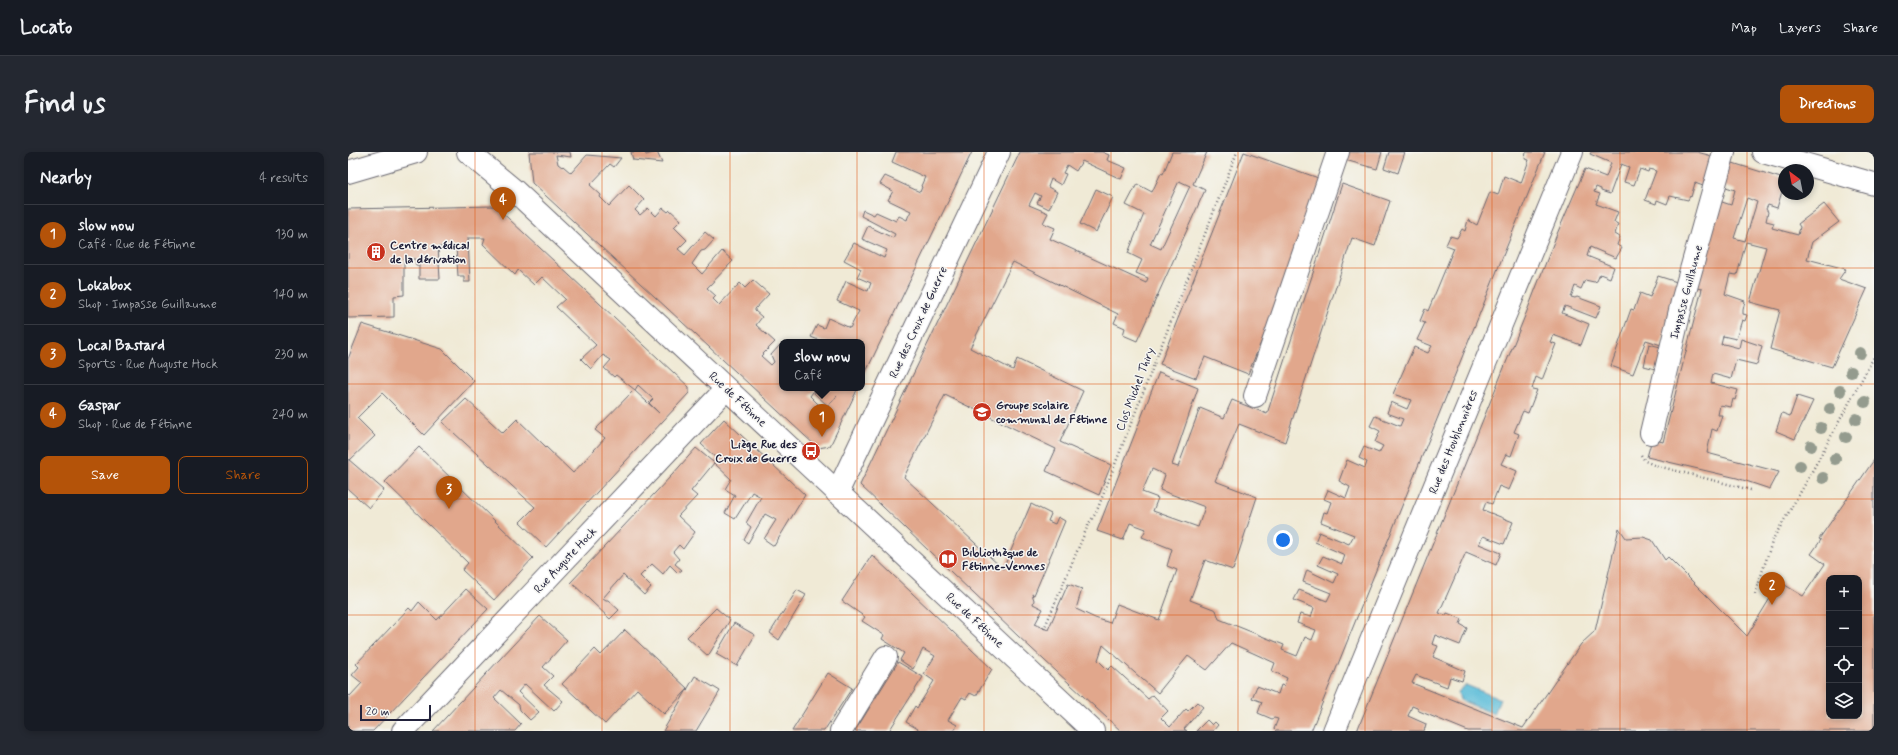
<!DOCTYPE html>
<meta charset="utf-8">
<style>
:root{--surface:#171b24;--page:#242831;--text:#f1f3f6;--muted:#9ea1a6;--line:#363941;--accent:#b45309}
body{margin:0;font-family:Mynerve,sans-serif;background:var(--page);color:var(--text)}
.controls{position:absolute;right:12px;bottom:12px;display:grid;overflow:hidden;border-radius:8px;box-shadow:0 2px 6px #0003}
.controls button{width:36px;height:36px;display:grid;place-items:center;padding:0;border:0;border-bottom:1px solid var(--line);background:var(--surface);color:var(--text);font:20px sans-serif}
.compass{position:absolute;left:1430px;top:12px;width:36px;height:36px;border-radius:50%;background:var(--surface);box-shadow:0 2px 6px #0003;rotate:328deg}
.scale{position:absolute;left:12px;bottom:10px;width:71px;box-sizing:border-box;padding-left:4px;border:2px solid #22223b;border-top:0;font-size:11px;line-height:14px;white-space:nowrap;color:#22223b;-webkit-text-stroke:3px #f6f6f2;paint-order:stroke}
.you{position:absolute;left:935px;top:388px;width:14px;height:14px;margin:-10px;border:3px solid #fff;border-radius:50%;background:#1a73e8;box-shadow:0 0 0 6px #1a73e833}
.badge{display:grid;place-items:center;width:26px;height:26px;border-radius:50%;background:var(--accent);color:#fff;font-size:13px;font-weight:700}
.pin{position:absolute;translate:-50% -33px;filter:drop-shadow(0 1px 2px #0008)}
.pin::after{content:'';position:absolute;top:21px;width:14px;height:12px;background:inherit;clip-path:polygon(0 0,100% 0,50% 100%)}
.popup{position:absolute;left:431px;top:187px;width:86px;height:52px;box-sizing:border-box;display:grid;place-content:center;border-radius:8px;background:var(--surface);filter:drop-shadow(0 1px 3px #0005);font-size:13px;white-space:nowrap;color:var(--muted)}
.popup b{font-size:15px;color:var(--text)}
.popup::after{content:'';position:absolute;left:50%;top:100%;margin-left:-8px;border:8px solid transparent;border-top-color:var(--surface)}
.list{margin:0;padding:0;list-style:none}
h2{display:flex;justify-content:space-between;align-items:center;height:52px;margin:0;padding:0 16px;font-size:17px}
h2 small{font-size:13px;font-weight:400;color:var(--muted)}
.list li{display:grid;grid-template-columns:26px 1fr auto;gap:12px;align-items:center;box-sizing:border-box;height:60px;padding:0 16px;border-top:1px solid var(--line)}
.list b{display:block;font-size:15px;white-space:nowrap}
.list p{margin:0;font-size:13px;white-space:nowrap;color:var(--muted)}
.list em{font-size:13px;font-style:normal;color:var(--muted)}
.actions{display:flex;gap:8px;padding:12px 16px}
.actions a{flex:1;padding:9px 0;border:1px solid var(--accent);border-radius:8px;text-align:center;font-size:14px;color:var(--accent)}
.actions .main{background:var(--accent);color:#fff}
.icon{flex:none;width:22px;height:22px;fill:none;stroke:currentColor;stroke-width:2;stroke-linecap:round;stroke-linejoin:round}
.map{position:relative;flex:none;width:1526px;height:579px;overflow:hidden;border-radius:8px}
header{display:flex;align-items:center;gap:24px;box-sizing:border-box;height:56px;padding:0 20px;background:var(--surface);border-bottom:1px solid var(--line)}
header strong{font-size:19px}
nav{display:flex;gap:22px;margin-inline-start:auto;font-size:14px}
.intro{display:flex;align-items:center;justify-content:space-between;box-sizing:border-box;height:96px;padding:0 24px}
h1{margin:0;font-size:28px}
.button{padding:10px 18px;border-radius:8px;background:var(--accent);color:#fff;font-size:14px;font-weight:700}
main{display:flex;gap:24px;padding:0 24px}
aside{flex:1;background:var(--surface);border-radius:8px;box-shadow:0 2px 6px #0003}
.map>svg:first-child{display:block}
.water{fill:#5abcd8;stroke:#3e6f8a}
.building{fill:#e1a78c;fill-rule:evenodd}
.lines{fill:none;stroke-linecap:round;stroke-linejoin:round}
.minor-casing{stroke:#6a6871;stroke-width:24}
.path{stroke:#6a6871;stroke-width:2.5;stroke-dasharray:1 3;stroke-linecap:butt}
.minor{stroke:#fff;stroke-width:22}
.tree{fill:#949b8e}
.grid{fill:none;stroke:#de560e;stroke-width:1;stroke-opacity:0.55}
.labels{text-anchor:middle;stroke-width:3;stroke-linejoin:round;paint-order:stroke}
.poi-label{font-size:12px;font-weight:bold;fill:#22223b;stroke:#f6f6f2;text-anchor:start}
.street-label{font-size:12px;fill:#22223b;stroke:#f6f6f2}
</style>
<header>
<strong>Locato</strong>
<nav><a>Map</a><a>Layers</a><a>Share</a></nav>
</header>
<div class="intro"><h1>Find us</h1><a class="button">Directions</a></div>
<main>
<aside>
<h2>Nearby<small>4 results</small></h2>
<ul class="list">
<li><span class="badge">1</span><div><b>slow now</b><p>Café · Rue de Fétinne</p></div><em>130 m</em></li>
<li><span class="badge">2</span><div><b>Lokabox</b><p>Shop · Impasse Guillaume</p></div><em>140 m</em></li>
<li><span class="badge">3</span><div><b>Local Bastard</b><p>Sports · Rue Auguste Hock</p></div><em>230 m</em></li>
<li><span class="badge">4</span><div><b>Gaspar</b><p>Shop · Rue de Fétinne</p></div><em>240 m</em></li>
</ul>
<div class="actions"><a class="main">Save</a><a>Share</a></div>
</aside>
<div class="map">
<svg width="1526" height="579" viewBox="0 0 1526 579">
<rect width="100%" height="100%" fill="#f6f6f2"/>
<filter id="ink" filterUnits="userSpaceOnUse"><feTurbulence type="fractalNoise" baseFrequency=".025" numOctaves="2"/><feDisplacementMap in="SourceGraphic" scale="8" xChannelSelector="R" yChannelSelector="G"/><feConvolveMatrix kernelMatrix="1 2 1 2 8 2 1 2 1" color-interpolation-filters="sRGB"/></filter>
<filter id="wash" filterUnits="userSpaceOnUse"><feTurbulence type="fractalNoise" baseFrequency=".012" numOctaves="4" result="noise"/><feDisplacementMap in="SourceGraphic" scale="16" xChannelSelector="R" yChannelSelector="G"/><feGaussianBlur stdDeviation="0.9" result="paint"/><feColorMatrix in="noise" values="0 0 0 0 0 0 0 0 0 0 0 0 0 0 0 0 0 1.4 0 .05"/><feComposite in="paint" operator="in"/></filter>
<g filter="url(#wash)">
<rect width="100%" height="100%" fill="#f0ead6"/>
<path class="water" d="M1118,533L1152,547L1146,562L1112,548L1110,540Z"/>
<g id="blocks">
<g class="building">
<path d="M181,0H222L223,5L208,3L210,12L214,15L215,14L223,21L239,3L273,6L266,15L262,12L242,33L253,43L252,45L261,54L281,33L296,48L287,58L292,63L300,56L308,64L315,56L320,60L322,58L333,68L326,75L339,88L330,97L337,103L357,80L366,88L357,98L353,99L344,112L354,122L374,99L385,109L359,136L368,144L365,147L371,153L392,131L397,136L405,128L421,142L407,157V159L414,165L408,173L427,190L413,204L423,213L426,210L423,203L432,193L434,195V236H468L462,244L476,258L489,244L480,254L466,241L471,236H510L482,294L470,296L184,31Z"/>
<path d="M283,0H297L298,3L309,0L314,11L285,8Z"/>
<path d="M548,0H624L514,228V190H475L463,185L469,173L476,176L480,166L502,176L511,159L489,149L498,129L520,139L523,131L509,125L513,117L496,108L506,91L536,106L539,98L514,87L520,74L545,86L547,82L513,64L515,58L526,63L528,60L548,69L551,64L559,68L560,65L563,59L540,48L545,39L532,32L537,24L572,40L574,35L573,34L577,25L544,10Z"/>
<path d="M672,0H754L761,3L759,8L778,16L773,27L734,9L728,19L719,13L715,21L718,22L713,33L703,27L700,35L709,40L701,57L689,51L693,44L687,41L681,53L700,61L695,71L707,76L702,87L798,131L800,126L788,121L794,108L780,101L796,62L778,53L789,32L804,40L813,21L815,22L824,0H859L845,32L857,38L789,189L775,183L777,176L766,171L770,162L665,110L622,196L665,218L669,207L735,239L712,290L763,313L751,343L698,319L708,297L597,243L556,325L655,417L683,352L703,362L700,369L707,372L710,365L717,369L686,443L684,442L686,448L685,452L695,457L687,472L700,478L720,432L734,437L728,457L747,466L762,471L769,452L811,468L829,418L819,414L824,397L794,385L798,377L782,371L775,388L749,379L811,220L850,236L824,313L830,315L852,256L876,266L884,248L919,262L994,32L1042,49L1027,94L1004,86L937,290L891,272L867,329L909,345L885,418L857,408L842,448L868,458L871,467L936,493L934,498L949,504L957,485L964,488L968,478L949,471L952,462L963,465L966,456L946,448L951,438L979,449L983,441L955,430L959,418L986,431L990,422L970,413L975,404L994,412L997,403L967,390L971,380L1001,392L1006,383L973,370L976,360L979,361L983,350L976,347L980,338L998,346L1002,335L991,329L999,308L1017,316L1019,310L1011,306L1016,295L1031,301L1035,294L1027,290L1032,279L1022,274L1027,264L1052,274L1055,267L1039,261L1043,250L1059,257L1063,248L1045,242L1066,195L1080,201L1084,194L1069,188L1077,171L1072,169L1077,157L1080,159L1106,96L1098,93L1102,84L1109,86L1114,77L1117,79L1120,68L1129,73L1142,40L1150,43L1156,24L1173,31L1181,8L1177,7L1178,0H1197L963,579H928L926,577L930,567L926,566L924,567L910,561L914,550L904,546L909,534L930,542L933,533L936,534L939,526L924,519L927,511L883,491L859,518L840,504L810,541L755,493L750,508L760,518L764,514L800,547L805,543L820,559L813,566L822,575L838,557L840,559L849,550L855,555L836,577L839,579H773L670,484L512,333ZM831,29L842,34L813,97L802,92ZM804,317L817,323L812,338L857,355L850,375L805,359L810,346L794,340Z"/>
<path d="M896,0L979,29L900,222L857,205L848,226L812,212Z"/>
<path d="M999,0H1034L1029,17L997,8Z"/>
<path d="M1041,0H1057L1050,21L1036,16Z"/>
<path d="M1243,0H1349L1364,4L1355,34L1347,31L1343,45L1342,44L1340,48L1322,44L1319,52L1309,48L1308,52L1297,48L1308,19L1301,17L1300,20L1292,17L1286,33L1276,30L1281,15L1273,12L1262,42L1253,39V37L1248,35L1246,40L1252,42L1248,52L1270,60L1266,70L1270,72L1267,82L1272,85L1269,93L1274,96L1268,106L1242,95L1239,104L1266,115L1262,126L1252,122L1249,129L1246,130L1237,128L1233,137L1227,134L1223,145L1227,146L1229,145L1253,154L1248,166L1217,154L1214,161L1241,172L1233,193L1205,183L1202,190L1208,192L1194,228L1188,225L1184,237L1189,238L1180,261L1175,259L1166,280L1171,282L1163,304L1158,302L1153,312L1169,319L1161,338L1151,334L1144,352L1138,350L1135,358L1165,370L1156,392L1135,384L1131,392L1153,401L1148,413L1118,400L1091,461L1098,463L1099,461L1114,467L1112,472L1119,476L1112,493L1087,483L1084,492L1090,494L1085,505L1117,519L1114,529L1102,525L1099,535L1068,523L1064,531L1175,576L1233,492L1247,479L1271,376L1278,386L1295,385L1304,388L1317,408L1320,405L1399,484L1432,430L1455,444L1477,412L1463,402L1473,388L1471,387L1526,308V575L1523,579H1120L1071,559L1069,556L1064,554L1060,564L1078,572L1076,579H1009L1179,159L1209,82L1237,17L1258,25L1263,11L1242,2ZM1481,426H1511V564H1481Z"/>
<path d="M1375,8L1436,27V33L1429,56L1420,53L1418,57L1420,60L1418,69L1426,71L1424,76L1450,83L1452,75L1450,72L1476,52L1491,70L1464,90L1459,107L1498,117L1491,127L1519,137L1484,215L1422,197L1432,158L1402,150L1418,95L1398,90L1389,123L1382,122L1377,142L1397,149L1395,158V162L1399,163L1397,169L1394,168L1388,187L1375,184L1373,193L1376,192L1391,196L1393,187L1414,194L1409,213L1388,208L1383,227L1365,222L1363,231L1390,238L1387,248L1385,247L1383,255L1372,253L1370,263H1374L1369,279L1364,277L1359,301L1431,320L1422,337L1389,326L1299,305L1304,287L1315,290L1354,137L1343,135L1365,47L1383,53L1387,38L1369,32ZM1399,46L1409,50L1397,89L1386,86Z"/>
<path d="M748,37L765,45L748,80L732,72Z"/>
<path d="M147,54L341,235V241L198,395L172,370L187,355L94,270L118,247L155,281L169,267L225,321L257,286L247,278L286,238L311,261L301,251L305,247L290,233L287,238L268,223L266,225L256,216L263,208L255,203L243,217L233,207L248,193L208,155L217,147L194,125L186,133L170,118L167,123L135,92L137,86H120L122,130H116V124H110L108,95H90L92,127H71V113H68L67,107H56V143L46,144V165L0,166V57Z"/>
<path d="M1310,124L1332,131L1313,193L1298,188L1285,222L1263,214L1283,157L1286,158L1292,141L1302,145Z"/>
<path d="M14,172L94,197L126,229L76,283L34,241L9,266L27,284L2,308L0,306V207Z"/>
<path d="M1301,192L1316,196L1311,218L1296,214Z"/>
<path d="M1449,244L1465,249L1447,287L1428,279L1434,261L1442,264Z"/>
<path d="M376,267L457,343L426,394L416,387L428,368L417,362L400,391L396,388L403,375L398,371L413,345L404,340L387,367L377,361L387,343L377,337L383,327L366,311L343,339L349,344L330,364L347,380L335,397L331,393L325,400L331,407L327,412L334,418L330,421L322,413L315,422L304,412L292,424L303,435L296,443L275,423L255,446L258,448H260L271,458L262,467L223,430L324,323L348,296L365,310L368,306L353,292Z"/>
<path d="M71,295L185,406L146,448L114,418L120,411L37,330Z"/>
<path d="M0,307L36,338L21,356L0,337Z"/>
<path d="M524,403L644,517L628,544L622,541L618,547L614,545L600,568L609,573L606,579H569L570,577L558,570L567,554L569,556L586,529L576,522L587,504L575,497L565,517L552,508L556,501L534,487L536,483L514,469L517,465L494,449Z"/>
<path d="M118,437L140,457L25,579H0V542L2,544L14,531L4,523L11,515L8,512L61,456L64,459L71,450L89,468Z"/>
<path d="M449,438L458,443L431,488L422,481Z"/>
<path d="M368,456L382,468L360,504L339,485Z"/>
<path d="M192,464L219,488L195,515L205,524L196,533L215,549L206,559L177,532L170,540L191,560L182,568L172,558L171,553L153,538L146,546L173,572L167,579H85Z"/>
<path d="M386,471L407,483L389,514L368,502Z"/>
<path d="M277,478L340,537L316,562L289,537L257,572L214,532L247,497L253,503Z"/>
<path d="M550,510L575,525L541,579H507Z"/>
<path d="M480,521L504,536L476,579H444Z"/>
<path d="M347,524L372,539L348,579H315Z"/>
<path d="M859,568L864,573L867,570L870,573L865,579H848Z"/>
</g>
</g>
</g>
<g filter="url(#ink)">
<use href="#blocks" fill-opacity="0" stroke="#6a6871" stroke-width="1"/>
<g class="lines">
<g class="minor-casing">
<g id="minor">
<path d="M120,0L167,39L745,579"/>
<path d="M1415,0L1526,32"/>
<path d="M0,20L68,0"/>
<path d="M907,244L990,0"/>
<path d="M1303,281L1334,150L1376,0"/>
<path d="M489,341L651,0"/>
<path d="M55,579L378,237"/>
<path d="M493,579L538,505"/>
<path d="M986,579L1224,0"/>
</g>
</g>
<g class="path">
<path d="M1293,303L1297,309L1306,313L1403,338"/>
<path d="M1407,442L1425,387L1455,336L1526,205"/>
<path d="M696,477L741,371L748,361L889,0"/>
</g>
<use href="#minor" class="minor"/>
</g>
<g class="tree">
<circle cx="1512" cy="201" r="6"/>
<circle cx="1503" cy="220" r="6"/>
<circle cx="1492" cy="239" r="6"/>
<circle cx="1517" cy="250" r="6"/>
<circle cx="1482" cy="257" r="6"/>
<circle cx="1508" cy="267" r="6"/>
<circle cx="1473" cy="276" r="6"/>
<circle cx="1498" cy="285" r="6"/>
<circle cx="1463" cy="294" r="6"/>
<circle cx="1487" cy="307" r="6"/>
<circle cx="1452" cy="314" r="6"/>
<circle cx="1475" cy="326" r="6"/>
</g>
</g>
<path class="grid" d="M127,0V579M254,0V579M382,0V579M509,0V579M636,0V579M763,0V579M890,0V579M1017,0V579M1144,0V579M1272,0V579M1399,0V579M0,116H1526M0,232H1526M0,347H1526M0,463H1481M1511,463H1526"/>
<defs>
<g id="building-disc" transform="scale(1)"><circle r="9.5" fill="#c8321e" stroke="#f6f6f2"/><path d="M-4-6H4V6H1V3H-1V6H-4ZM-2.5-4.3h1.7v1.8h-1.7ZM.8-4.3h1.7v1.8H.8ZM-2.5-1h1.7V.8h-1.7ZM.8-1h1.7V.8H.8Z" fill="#fff"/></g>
<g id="school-disc" transform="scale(1)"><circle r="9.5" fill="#c8321e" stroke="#f6f6f2"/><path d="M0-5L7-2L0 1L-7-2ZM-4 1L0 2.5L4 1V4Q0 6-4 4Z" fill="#fff"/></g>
<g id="bus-disc" transform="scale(1)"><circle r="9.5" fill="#c8321e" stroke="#f6f6f2"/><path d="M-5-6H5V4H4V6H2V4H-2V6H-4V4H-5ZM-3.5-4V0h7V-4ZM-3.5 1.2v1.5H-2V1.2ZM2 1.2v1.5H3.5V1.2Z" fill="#fff"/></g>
<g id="library-disc" transform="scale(1)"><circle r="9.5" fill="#c8321e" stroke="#f6f6f2"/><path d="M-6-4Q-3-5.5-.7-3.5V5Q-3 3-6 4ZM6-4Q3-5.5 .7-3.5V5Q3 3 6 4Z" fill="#fff"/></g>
</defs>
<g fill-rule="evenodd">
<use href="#building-disc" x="28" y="100"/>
<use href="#school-disc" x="634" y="260"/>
<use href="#bus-disc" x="463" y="299"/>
<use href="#library-disc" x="600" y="407"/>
</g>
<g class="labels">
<g class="poi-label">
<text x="42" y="97">Centre médical<tspan x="42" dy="14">de la dérivation</tspan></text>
<text x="648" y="257">Groupe scolaire<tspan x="648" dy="14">communal de Fétinne</tspan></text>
<text x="449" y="296" text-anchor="end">Liège Rue des<tspan x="449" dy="14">Croix de Guerre</tspan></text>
<text x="614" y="404">Bibliothèque de<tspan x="614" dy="14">Fétinne-Vennes</tspan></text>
</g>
<g class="street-label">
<text transform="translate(1338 140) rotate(-75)" y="4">Impasse Guillaume</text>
<text transform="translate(570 170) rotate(-65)" y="4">Rue des Croix de Guerre</text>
<text transform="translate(787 237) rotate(-69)" y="4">Clos Michel Thiry</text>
<text transform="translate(390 247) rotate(43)" y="4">Rue de Fétinne</text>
<text transform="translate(1105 290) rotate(-68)" y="4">Rue des Houblonnières</text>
<text transform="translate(217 408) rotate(-47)" y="4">Rue Auguste Hock</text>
<text transform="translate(627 468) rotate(43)" y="4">Rue de Fétinne</text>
</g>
</g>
</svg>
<div class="controls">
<button>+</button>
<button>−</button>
<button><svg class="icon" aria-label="locate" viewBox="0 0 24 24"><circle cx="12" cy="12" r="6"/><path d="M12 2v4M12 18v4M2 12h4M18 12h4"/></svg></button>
<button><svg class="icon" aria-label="layers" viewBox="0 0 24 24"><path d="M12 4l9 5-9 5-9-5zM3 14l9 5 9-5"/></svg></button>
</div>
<svg class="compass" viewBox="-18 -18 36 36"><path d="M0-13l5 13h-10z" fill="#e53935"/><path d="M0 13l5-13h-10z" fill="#9ea1a6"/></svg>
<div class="scale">20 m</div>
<div class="you"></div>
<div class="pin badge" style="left:474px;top:285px">1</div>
<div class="popup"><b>slow now</b>Café</div>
<div class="pin badge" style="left:1424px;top:453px">2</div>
<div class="pin badge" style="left:101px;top:357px">3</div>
<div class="pin badge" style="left:155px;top:68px">4</div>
</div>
</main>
